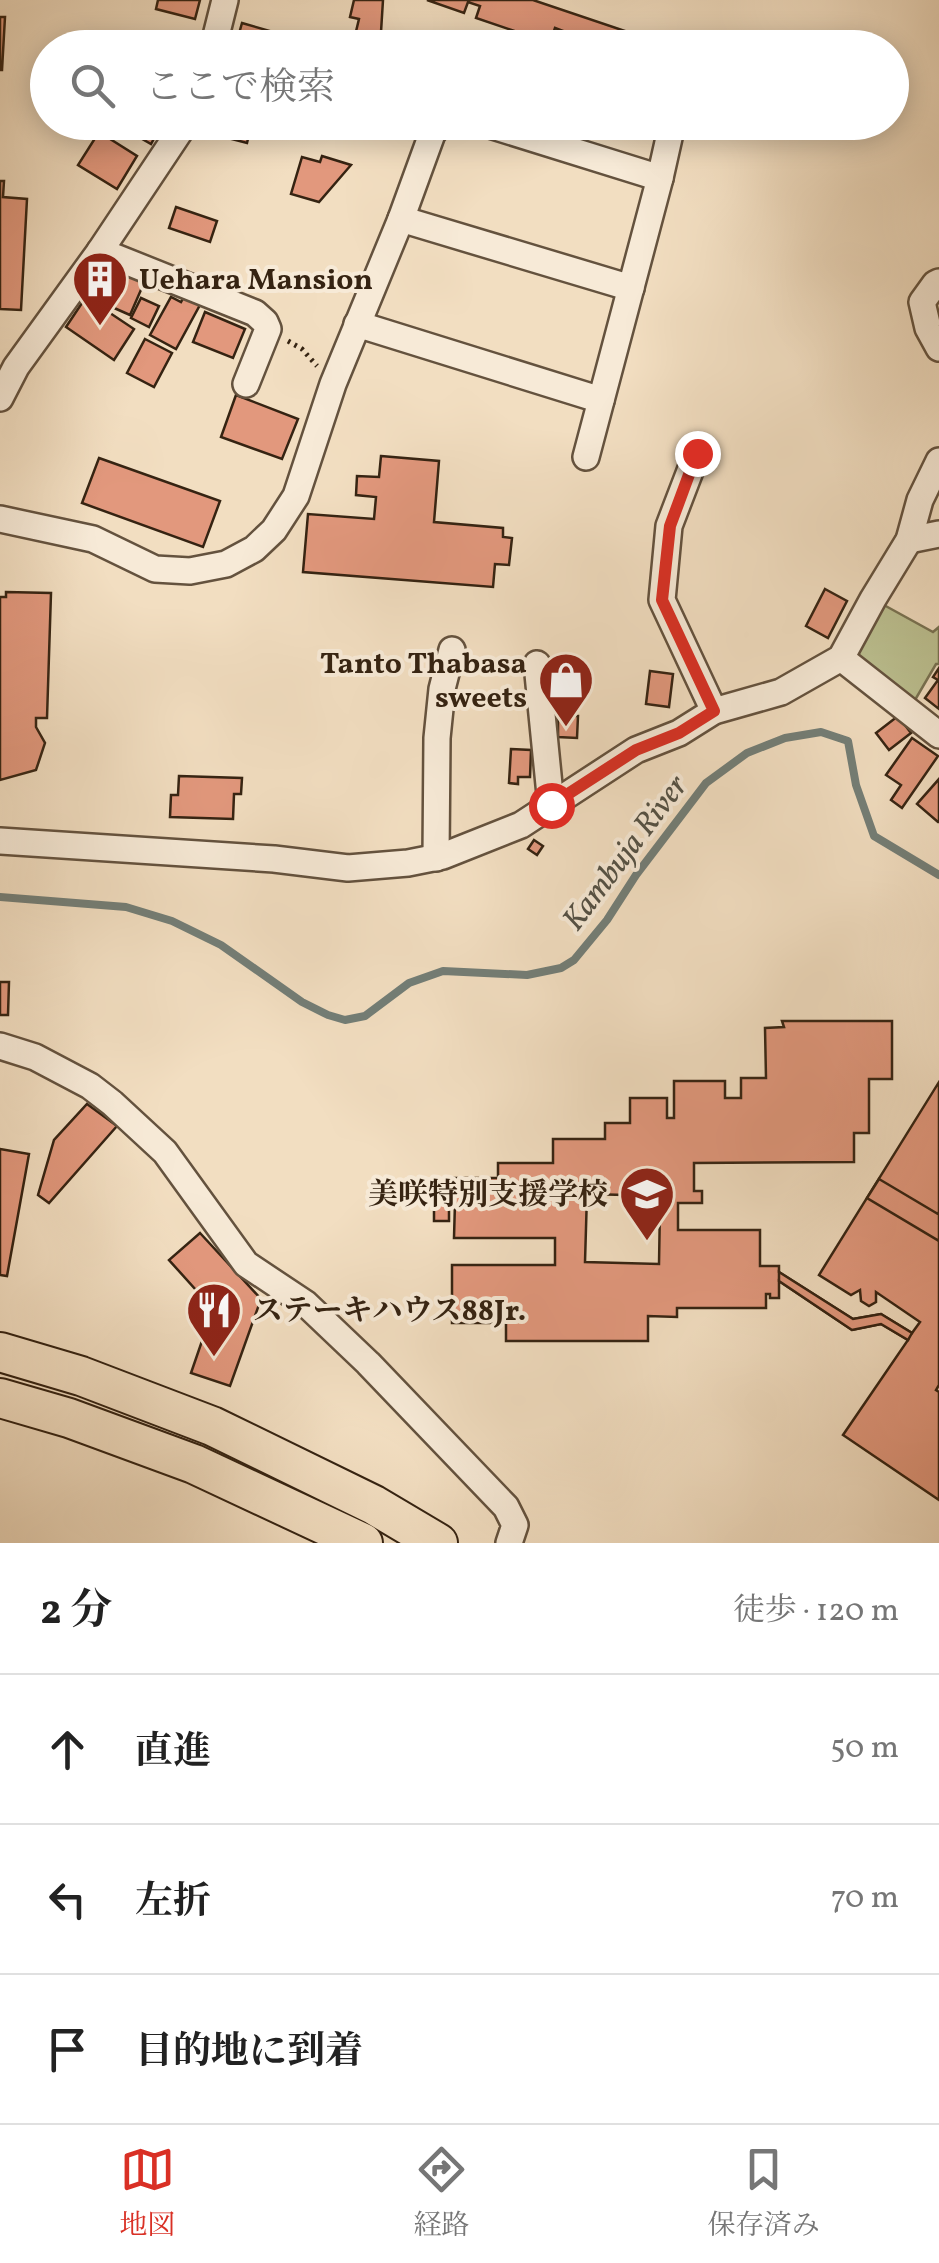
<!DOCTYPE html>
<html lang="ja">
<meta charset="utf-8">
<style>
:root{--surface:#fff;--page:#f2f2f2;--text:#222;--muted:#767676;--line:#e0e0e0;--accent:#d93025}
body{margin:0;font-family:Vollkorn,"Noto Serif JP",serif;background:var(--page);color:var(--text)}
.stop{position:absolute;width:30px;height:30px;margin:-22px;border:8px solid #d93025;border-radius:50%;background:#fff}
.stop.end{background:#d93025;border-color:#fff;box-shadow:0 2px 10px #0008}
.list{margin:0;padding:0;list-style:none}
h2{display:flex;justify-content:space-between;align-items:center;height:130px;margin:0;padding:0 40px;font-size:42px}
h2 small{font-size:32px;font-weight:400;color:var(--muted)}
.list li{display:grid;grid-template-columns:65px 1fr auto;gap:30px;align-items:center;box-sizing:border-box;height:150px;padding:0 40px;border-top:2px solid var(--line)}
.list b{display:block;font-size:38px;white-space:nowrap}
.list em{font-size:32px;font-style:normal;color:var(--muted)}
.icon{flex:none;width:55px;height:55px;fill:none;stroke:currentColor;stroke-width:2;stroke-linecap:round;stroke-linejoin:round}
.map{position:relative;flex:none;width:939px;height:1543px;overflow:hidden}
.search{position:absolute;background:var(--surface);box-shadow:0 5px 25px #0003;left:30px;right:30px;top:30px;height:110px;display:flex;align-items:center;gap:25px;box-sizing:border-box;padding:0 35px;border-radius:55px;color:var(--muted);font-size:38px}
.sheet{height:580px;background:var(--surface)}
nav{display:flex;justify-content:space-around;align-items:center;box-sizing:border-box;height:140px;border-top:2px solid var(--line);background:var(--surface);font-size:28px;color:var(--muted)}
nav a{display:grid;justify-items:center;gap:5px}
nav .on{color:var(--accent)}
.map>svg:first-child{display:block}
.green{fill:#bcc191;stroke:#787252;stroke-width:2.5}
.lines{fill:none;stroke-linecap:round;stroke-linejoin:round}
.stream{stroke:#737e77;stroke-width:8}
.building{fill:#e2987d;stroke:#352312;stroke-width:2.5;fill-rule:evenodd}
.street-casing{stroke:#64523e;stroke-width:30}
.primary-casing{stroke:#352312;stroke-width:42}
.path{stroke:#352312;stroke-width:5;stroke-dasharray:2.5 5;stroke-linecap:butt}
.street{stroke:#f7ead7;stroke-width:25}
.primary{stroke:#f2dec1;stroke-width:38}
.route{stroke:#d93025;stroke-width:12}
.labels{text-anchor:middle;stroke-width:8;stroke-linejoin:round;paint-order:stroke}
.poi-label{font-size:30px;font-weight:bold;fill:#352312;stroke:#f7ead7;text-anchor:start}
.water-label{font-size:32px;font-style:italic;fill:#545145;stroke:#f7ead7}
</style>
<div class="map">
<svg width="939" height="1543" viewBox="0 0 939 1543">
<rect width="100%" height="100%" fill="#f2dec1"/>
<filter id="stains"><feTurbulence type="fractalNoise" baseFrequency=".002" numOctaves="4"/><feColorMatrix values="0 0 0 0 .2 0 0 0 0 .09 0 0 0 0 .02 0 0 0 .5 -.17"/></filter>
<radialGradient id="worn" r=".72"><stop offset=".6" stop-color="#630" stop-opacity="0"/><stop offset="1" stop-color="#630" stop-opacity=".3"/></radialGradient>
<path class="green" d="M873,599L933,632L939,627V664H936L908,712L842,658Z"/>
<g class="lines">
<path class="stream" d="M0,897L126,907L172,921L221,945L302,1002L328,1015L345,1020L365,1016L409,983L443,971L527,975L561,968L574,960L607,920L636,875L706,783L747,753L785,738L821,732L848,741L856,785L874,836L939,875"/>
</g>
<g class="building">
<path d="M158,0H200L195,19L156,9Z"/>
<path d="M354,0H383L380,48H352L359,19L350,17Z"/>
<path d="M427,0H533L631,33L626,48H567L571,34L555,28L550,43L476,18L480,6L468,2L464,13Z"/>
<path d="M0,17H5L2,70H0Z"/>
<path d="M242,23L277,33L273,48H235Z"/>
<path d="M113,122H159L162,124L151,144Z"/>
<path d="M208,122H252L247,143L232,139L234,131L208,125Z"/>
<path d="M99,132L137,156L117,189L78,165Z"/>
<path d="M322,156L351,165L319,202L291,194L302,157L320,162Z"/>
<path d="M0,181H4L3,197L27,199L21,310L0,309Z"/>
<path d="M176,207L217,221L210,242L169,228Z"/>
<path d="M107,259L147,276L130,315L96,300L106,278L100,275Z"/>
<path d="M185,295L201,303L176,349L150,335L171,297L181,302Z"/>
<path d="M86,297L134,329L114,360L66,327Z"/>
<path d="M141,298L159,306L149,327L131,318Z"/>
<path d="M205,312L245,329L233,358L193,342Z"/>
<path d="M145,339L172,353L154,387L127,373Z"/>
<path d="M236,395L298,419L282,459L221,437Z"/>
<path d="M381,456L439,461L434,522L503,528V537L512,538L509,565L495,564L493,587L303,572L308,514L374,519L376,497L356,495L357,476L379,477Z"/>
<path d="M99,458L220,501L203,547L82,503Z"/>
<path d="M825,589L847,601L828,638L806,626Z"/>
<path d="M6,592L51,593L47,718H36V727L45,743L36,770L0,780V597H6Z"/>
<path d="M939,668V709L925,698L938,680L933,677Z"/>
<path d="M650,671L673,674L669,707L646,704Z"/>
<path d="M558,716H578L577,738L558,737Z"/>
<path d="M898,716L911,733L889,750L876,733Z"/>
<path d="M912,738L938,756L902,808L891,800L901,785L886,775Z"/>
<path d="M511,749L531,750L530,777H518V784L509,783Z"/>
<path d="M179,776L242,778L241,794H234L233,819L170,817L171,795H178Z"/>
<path d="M939,779V822H938L917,804Z"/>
<path d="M534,840L543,846L537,855L528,849Z"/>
<path d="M0,982H9L8,1015H0Z"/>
<path d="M782,1021H892V1079H869V1133H854V1162L694,1163V1191H702V1203H678V1230H760V1266H779V1272L853,1319L881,1314L912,1333L920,1322L876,1292V1302L869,1306L861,1301L860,1290L851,1295L819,1275L939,1082V1385L936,1390L939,1392V1500L843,1435L908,1340L881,1324L852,1330L779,1281V1298H770V1294H766V1308H677V1317L648,1316V1341H506V1323H452V1265H555V1238H454L455,1202H449V1221H434V1190H452V1178H498V1163H553V1139H605V1123H630V1098H667V1118H674V1081H725V1098H741V1078H766L765,1028L784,1027ZM587,1194L625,1195V1206H660L659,1264L585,1262Z"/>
<path d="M87,1104L117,1126L49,1203L38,1195L54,1140Z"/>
<path d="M0,1149L29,1154L7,1276L0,1275Z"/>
<path d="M879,1179L938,1214L939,1212V1241L867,1198Z"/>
<path d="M200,1233L261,1299L230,1386L191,1373L213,1309L169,1260Z"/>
<path d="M779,1272L853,1319L881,1314L912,1333L908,1340L881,1324L852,1330L779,1281Z"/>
</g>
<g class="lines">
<g class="street-casing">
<g id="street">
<path d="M213,48L225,0"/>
<path d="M480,122L660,178"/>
<path d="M401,219L631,288"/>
<path d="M100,251L255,313L265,322L268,329L246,384"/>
<path d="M939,282L935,284L922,302L928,328L939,348"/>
<path d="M357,324L601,400"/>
<path d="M0,398L16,367L100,251L186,122"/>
<path d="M697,453L669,526L662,600L714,711"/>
<path d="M586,457L660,178L671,129"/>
<path d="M0,519L93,539L155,569L190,571L226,564L254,549L274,530L296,496L333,384L401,219L432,134L442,122"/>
<path d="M909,540L939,534"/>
<path d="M841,658L939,735"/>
<path d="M537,664L551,805"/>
<path d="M0,841L274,859L348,868L408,863L443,856L521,825L636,750L679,733L714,711L781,692L841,658L873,599L909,540L920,500L939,461"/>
<path d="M436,858L437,738L442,689L452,650"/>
<path d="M0,1046L35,1057L90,1086L112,1103L165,1152L246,1264L306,1304L368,1363L506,1507L515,1525L509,1543"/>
</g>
</g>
<g class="primary-casing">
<g id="primary">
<path d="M0,1352L81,1376L212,1426L374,1505L438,1543"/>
<path d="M0,1398L69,1418L194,1464L363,1543"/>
</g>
</g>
<path class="path" d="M288,341L302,349L317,366"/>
<use href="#street" class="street"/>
<use href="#primary" class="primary"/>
</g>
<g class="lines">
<path class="route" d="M551,805L636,750L679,733L714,711L662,600L670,526L697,453"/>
</g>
<defs>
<g id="building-pin" transform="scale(2.875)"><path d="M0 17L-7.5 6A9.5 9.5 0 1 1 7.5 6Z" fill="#8f2418" stroke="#f7ead7"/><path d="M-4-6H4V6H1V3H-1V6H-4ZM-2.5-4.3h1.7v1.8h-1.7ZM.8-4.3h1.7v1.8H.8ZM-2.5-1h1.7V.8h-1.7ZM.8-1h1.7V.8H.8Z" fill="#fff"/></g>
<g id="shop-pin" transform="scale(2.875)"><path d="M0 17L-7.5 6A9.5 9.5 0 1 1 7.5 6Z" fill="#8f2418" stroke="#f7ead7"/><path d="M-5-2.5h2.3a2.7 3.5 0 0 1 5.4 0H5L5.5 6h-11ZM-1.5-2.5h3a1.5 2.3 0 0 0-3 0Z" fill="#fff"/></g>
<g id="school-pin" transform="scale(2.875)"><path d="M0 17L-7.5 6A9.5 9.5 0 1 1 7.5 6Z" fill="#8f2418" stroke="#f7ead7"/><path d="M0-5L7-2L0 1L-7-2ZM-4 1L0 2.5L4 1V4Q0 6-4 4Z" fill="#fff"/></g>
<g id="restaurant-pin" transform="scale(2.875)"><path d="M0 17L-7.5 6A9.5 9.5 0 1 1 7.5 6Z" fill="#8f2418" stroke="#f7ead7"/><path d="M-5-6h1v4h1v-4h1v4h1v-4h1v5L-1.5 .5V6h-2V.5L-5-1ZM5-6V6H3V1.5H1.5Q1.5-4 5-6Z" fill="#fff"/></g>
</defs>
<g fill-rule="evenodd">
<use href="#building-pin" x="100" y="279"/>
<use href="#shop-pin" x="566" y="680"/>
<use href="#school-pin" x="647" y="1194"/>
<use href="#restaurant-pin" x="214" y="1310"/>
</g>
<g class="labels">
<g class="poi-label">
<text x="139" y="289">Uehara Mansion</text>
<text x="527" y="673" text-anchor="end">Tanto Thabasa<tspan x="527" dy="34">sweets</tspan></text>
<text x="608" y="1204" text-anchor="end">美咲特別支援学校</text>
<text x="253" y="1320">ステーキハウス88Jr.</text>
</g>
<g class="water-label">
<text transform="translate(624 852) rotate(-53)" y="11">Kambuja River</text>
</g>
</g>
<rect width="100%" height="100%" filter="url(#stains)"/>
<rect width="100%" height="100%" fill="url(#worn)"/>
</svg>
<div class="stop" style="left:551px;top:805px"></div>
<div class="stop end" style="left:697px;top:453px"></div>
<div class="search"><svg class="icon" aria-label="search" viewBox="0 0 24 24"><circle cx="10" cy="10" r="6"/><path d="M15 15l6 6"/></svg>ここで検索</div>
</div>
<section class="sheet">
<h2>2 分<small>徒歩 · 120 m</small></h2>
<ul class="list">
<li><svg class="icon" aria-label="ahead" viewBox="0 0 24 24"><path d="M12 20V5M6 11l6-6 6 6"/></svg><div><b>直進</b></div><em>50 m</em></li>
<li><svg class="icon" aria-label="left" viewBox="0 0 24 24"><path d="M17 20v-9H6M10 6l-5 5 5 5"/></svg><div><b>左折</b></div><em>70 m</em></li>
<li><svg class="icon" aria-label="arrive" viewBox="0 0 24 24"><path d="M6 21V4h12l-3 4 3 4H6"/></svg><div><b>目的地に到着</b></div></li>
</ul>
</section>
<nav>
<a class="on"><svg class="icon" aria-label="map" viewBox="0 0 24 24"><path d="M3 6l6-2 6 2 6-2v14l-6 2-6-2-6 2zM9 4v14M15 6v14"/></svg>地図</a>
<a><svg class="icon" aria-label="directions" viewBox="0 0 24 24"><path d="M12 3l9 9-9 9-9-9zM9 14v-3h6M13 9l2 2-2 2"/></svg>経路</a>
<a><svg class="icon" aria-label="saved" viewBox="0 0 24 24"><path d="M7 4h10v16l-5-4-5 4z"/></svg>保存済み</a>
</nav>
